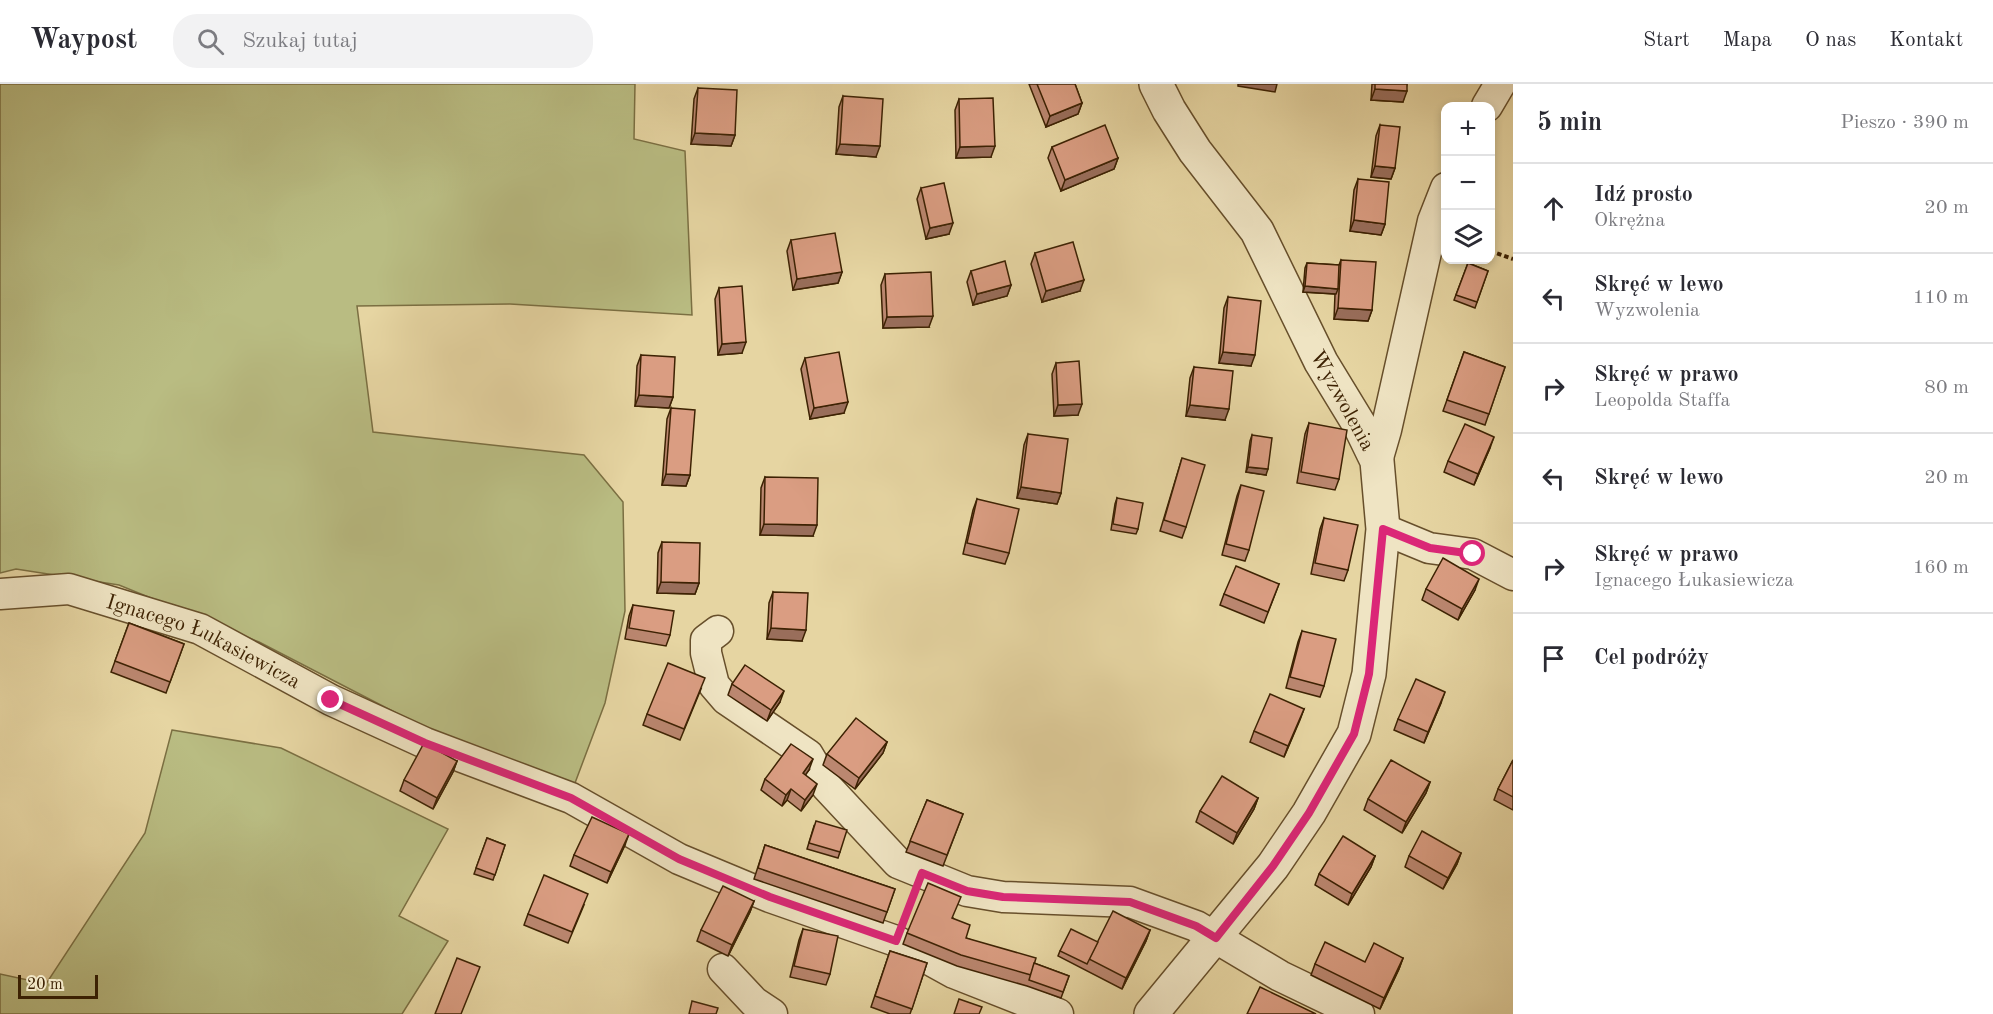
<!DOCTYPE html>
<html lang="pl">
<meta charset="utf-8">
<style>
:root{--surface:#fff;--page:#f2f2f3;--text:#2b2b33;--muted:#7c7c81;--line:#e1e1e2}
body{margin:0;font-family:"Old Standard TT",serif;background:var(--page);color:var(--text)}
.controls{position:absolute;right:18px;top:18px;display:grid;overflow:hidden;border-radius:12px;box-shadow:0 3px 9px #0003}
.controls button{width:54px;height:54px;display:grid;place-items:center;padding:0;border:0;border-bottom:2px solid var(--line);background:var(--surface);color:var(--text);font:30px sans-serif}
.scale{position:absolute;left:18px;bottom:15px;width:80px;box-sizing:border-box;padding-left:6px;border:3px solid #3d2203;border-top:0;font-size:16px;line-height:21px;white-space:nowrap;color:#3d2203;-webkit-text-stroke:4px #efe4c3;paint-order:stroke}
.stop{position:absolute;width:18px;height:18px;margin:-14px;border:4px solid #db2777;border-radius:50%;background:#fff}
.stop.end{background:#db2777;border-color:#fff;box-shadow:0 2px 6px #0008}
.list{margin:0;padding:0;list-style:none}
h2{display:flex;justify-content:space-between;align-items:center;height:78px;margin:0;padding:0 24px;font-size:26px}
h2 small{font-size:20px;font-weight:400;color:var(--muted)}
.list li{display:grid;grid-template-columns:39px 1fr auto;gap:18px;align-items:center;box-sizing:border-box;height:90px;padding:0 24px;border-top:2px solid var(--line)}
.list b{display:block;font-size:22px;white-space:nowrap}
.list p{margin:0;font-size:20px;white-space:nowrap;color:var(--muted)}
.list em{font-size:20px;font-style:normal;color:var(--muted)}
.icon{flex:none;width:33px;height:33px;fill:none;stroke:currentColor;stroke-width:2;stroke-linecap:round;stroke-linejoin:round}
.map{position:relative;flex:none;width:1513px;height:930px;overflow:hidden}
header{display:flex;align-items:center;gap:36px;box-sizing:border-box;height:84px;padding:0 30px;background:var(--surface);border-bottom:2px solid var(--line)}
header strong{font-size:28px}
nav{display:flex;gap:33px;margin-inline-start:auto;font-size:21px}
.search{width:420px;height:54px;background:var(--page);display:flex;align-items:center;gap:15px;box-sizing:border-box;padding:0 21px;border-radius:24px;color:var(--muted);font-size:22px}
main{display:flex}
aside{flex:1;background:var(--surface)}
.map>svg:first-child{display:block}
.green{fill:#b9bc82;stroke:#7b6f42;stroke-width:1.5}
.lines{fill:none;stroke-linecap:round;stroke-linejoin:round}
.minor-casing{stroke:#674f2b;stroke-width:33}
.tertiary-casing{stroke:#674f2b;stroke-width:36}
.path{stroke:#3d2203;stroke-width:4;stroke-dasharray:4.5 3;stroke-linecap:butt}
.minor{stroke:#efe4c3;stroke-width:30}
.tertiary{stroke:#efe4c3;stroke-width:33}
.wall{fill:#bb8770;stroke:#3d2203;stroke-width:1.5}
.shaded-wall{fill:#996e5b;stroke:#3d2203;stroke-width:1.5}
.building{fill:#da9d82;stroke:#3d2203;stroke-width:1.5}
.route{stroke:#db2777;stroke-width:8}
.labels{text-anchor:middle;stroke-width:5;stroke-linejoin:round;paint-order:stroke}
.street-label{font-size:21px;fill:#3d2203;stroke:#efe4c3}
</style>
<header>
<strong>Waypost</strong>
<div class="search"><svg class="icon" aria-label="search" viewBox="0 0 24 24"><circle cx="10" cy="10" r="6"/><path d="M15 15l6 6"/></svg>Szukaj tutaj</div>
<nav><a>Start</a><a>Mapa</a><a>O nas</a><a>Kontakt</a></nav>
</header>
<main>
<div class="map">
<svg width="1513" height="930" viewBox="0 0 1513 930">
<rect width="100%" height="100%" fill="#e6d5a2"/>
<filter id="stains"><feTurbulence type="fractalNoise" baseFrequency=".00333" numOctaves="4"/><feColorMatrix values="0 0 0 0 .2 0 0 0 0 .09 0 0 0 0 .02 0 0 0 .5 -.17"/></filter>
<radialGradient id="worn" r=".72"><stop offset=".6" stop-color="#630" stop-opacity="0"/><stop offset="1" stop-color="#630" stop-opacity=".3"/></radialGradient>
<g class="green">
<path d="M0,0H635L634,55L685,67L692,231L510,220L357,222L373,348L584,371L623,418L625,527L605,619L572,707L431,647L259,558L119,501L16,485L0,489Z"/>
<path d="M172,646L281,664L448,745L399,832L448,857L402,930H0V890L46,900L145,749Z"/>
</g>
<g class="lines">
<g class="minor-casing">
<g id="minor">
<path d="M1487,22L1500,0"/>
<path d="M1377,377L1386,346L1433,137L1446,104"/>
<path d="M1383,445L1429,464L1473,470L1513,491"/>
<path id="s1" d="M0,510L69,505L200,545L331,616L425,659L571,714L679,775L770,813L896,857L954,889L1058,930"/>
<path d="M718,547L706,556V569L714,601L726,615L808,671L827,703L898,779L967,807L1003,813L1130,818L1196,842L1280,892L1359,930"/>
<path d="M723,885L754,918L772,930"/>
</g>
</g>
<g class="tertiary-casing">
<path id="tertiary" d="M1151,930L1273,782L1309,729L1354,650L1369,590L1383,445L1377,377L1360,342L1321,278L1257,147L1195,67L1169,26L1156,0"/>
</g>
<g class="path">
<path d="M1490,167L1513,175"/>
<path d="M906,831L912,813"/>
</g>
<use href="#minor" class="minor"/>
<use href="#tertiary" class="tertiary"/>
</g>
<g class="wall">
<path d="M1029,0H1075L1082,19L1078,30L1046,43Z"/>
<path d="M1372,0H1407L1403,18L1371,16Z"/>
<path d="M698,4L735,51L731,62L691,60L694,15Z"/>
<path d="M843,12L876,73L836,70L839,23Z"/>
<path d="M959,15L991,73L956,74L955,26Z"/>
<path d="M1380,41L1395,84L1391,95L1371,93L1376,52Z"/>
<path d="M1052,63L1118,74L1114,85L1061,107L1048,74Z"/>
<path d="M1358,95L1385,140L1381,151L1350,147L1354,106Z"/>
<path d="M921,104L949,150L926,155L917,115Z"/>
<path d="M791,156L842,188L838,199L793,206L787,167Z"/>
<path d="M1035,169L1080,207L1042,218L1031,180Z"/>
<path d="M1341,176L1372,226L1368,237L1334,235L1335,210L1303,208L1305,184L1307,179L1339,181Z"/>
<path d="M1468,179L1488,187L1475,224L1454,216Z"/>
<path d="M971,187L1011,201L1007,212L973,221L967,198Z"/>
<path d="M885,190L929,243L883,244L881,201Z"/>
<path d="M719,204L742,269L718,271L715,215Z"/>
<path d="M1228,213L1251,282L1219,279L1224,224Z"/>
<path d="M1464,268L1505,283L1485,341L1443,327Z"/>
<path d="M641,271L673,313L669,324L635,322L637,282Z"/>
<path d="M805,274L844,329L810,335L801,285Z"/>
<path d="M1056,279L1078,331L1054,332L1052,290Z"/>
<path d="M1194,283L1225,336L1186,332L1190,294Z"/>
<path d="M671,324L690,391L686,402L662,401L667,335Z"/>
<path d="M1309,339L1339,395L1335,406L1297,399L1305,350Z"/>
<path d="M1028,350L1061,409L1057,420L1017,414L1024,361Z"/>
<path d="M1252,351L1266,391L1246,388L1250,357Z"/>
<path d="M1490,364L1474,401L1444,388L1448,377Z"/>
<path d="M1182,374L1186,443L1182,454L1160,447Z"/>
<path d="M765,393L813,452L760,451L761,404Z"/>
<path d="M1241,401L1249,466L1245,477L1222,471L1237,412Z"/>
<path d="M1117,414L1138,445L1136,450L1111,446L1115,420Z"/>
<path d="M977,415L1009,469L1005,480L963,470L973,426Z"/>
<path d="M1324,434L1348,486L1344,497L1311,490L1320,445Z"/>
<path d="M662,458L699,499L695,510L657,509L658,469Z"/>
<path d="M1279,500L1264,539L1220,521L1224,510Z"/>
<path d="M1426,505L1475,506L1458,536L1422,516Z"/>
<path d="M773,508L802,557L767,555L769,519Z"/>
<path d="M633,521L670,551L666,562L625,555L629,532Z"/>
<path d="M129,539L184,560L166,609L111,588Z"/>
<path d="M1302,547L1324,602L1320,613L1286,604L1298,558Z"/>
<path d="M732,600L780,618L767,637L728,611Z"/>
<path d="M701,605L680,656L643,641L647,630Z"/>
<path d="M1441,619L1424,659L1394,646L1398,635Z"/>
<path d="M1304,625L1284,673L1250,658L1254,647Z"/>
<path d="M887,658L883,669L855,705L823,681L827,670Z"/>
<path d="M1513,676V726L1494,716L1498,705Z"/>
<path d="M457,677L453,688L433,725L400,707L404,696Z"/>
<path d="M809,686L805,691L813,711L801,727L787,716L782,722L761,706L765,695Z"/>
<path d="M1430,698L1426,709L1402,749L1364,726L1368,715Z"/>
<path d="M1258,714L1254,725L1233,760L1196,738L1200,727Z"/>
<path d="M927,716L963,730L943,782L906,768Z"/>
<path d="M814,742L840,768L838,774L807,765Z"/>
<path d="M487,754L505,761L493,796L474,790Z"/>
<path d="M625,761L607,799L570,782L574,771Z"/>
<path d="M765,761L895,805L883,839L754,795Z"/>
<path d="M1461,769L1457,780L1443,805L1405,783L1409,772Z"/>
<path d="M1375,772L1371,783L1348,821L1315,801L1319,790Z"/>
<path d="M754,817L750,828L728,872L697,857L701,846Z"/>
<path d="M584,821L568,859L524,841L528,830Z"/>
<path d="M953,834L966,854L1069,892L1061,914L1027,902L957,882L903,860L907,849Z"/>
<path d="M803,845L830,890L826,901L790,893L799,856Z"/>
<path d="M1150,846L1146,857L1122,905L1058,872L1060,867Z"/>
<path d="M890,867L927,879L910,930H890L871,923Z"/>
<path d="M1403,874L1399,885L1380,925L1311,891L1315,880L1365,878Z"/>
</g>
<g class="shaded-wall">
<path d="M1238,0H1277L1275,8L1238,2Z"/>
<path d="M1375,5L1407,7L1403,18L1371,16Z"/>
<path d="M1082,19L1078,30L1046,43L1050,32Z"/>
<path d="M695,49L735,51L731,62L691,60Z"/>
<path d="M840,60L880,62L876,73L836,70Z"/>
<path d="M995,62L991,73L956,74L960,63Z"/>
<path d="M1118,74L1114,85L1061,107L1065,96Z"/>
<path d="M1375,82L1395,84L1391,95L1371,93Z"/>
<path d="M1354,136L1385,140L1381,151L1350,147Z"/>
<path d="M953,139L949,150L926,155L930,144Z"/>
<path d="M842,188L838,199L793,206L797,195Z"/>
<path d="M1084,196L1080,207L1042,218L1046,207Z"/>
<path d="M1011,201L1007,212L973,221L977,210Z"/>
<path d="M1305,202L1338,205L1336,210L1303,208Z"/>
<path d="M1338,224L1372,226L1368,237L1334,235Z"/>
<path d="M933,232L929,243L883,244L887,233Z"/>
<path d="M746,258L742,269L718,271L722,260Z"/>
<path d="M1223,268L1255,271L1251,282L1219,279Z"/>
<path d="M639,311L673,313L669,324L635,322Z"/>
<path d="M848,318L844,329L810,335L814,324Z"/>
<path d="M1082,320L1078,331L1054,332L1058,321Z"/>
<path d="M1190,321L1229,325L1225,336L1186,332Z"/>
<path d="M1494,353L1490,364L1474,401L1478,390Z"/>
<path d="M1248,383L1268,385L1266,391L1246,388Z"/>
<path d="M666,390L690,391L686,402L662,401Z"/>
<path d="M1021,403L1061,409L1057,420L1017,414Z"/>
<path d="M764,440L817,441L813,452L760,451Z"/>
<path d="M1479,495L1475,506L1458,536L1462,525Z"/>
<path d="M661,498L699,499L695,510L657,509Z"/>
<path d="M771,544L806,546L802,557L767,555Z"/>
<path d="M784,607L780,618L767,637L771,626Z"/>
<path d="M1445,608L1441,619L1424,659L1428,648Z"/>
<path d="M1304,625L1300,636L1284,673L1288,662Z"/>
<path d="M887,658L883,669L855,705L859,694Z"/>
<path d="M813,675L809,686L799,700L803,689Z"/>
<path d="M457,677L453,688L433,725L437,714Z"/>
<path d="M1430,698L1426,709L1402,749L1406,738Z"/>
<path d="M817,700L813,711L801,727L805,716Z"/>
<path d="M791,705L787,716L782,722L786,711Z"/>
<path d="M1258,714L1254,725L1233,760L1237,749Z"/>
<path d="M629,750L625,761L607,799L611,788Z"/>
<path d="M1461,769L1457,780L1443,805L1448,794Z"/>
<path d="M1375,772L1371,783L1348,821L1352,810Z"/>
<path d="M754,817L750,828L728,872L732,861Z"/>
<path d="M1150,846L1146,857L1122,905L1126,894Z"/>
<path d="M1403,874L1399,885L1380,925L1384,914Z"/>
</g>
<g class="building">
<path d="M1037,0H1075L1082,19L1050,32Z"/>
<path d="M1375,0H1407V7L1375,5Z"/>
<path d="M698,4L737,6L735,51L695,49Z"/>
<path d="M843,12L883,15L880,62L840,60Z"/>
<path d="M993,14L995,62L960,63L959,15Z"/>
<path d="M1105,41L1118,74L1065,96L1052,63Z"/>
<path d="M1380,41L1400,43L1395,84L1375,82Z"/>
<path d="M1358,95L1389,98L1385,140L1354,136Z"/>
<path d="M944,99L953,139L930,144L921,104Z"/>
<path d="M835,149L842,188L797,195L791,156Z"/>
<path d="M1073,158L1084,196L1046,207L1035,169Z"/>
<path d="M1341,176L1376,178L1372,226L1338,224Z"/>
<path d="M1005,177L1011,201L977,210L971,187Z"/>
<path d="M1307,179L1339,181L1338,205L1305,202Z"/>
<path d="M1468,179L1488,187L1477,218L1456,211Z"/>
<path d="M931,188L933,232L887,233L885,190Z"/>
<path d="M742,202L746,258L722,260L719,204Z"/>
<path d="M1228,213L1261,217L1255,271L1223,268Z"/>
<path d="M839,268L848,318L814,324L805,274Z"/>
<path d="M1464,268L1505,283L1489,330L1447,316Z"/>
<path d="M641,271L675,273L673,313L639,311Z"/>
<path d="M1079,277L1082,320L1058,321L1056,279Z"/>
<path d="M1194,283L1233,287L1229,325L1190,321Z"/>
<path d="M671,324L695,326L690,391L666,390Z"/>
<path d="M1309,339L1347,346L1339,395L1301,388Z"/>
<path d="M1465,340L1494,353L1478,390L1448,377Z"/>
<path d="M1028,350L1068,355L1061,409L1021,403Z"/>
<path d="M1252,351L1272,354L1268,385L1248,383Z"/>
<path d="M1182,374L1205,381L1186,443L1164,436Z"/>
<path d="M765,393L818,394L817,441L764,440Z"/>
<path d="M1241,401L1264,407L1249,466L1226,460Z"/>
<path d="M1117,414L1143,419L1138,445L1113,440Z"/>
<path d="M977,415L1019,425L1009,469L967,459Z"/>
<path d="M1324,434L1358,441L1348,486L1315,479Z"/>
<path d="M662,458L700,459L699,499L661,498Z"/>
<path d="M1443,474L1479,495L1462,525L1426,505Z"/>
<path d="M1236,482L1279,500L1268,528L1224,510Z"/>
<path d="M773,508L808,509L806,546L771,544Z"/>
<path d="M633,521L674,527L670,551L629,544Z"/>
<path d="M129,539L184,560L170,598L115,577Z"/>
<path d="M1302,547L1336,555L1324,602L1290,593Z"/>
<path d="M668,579L705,594L684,645L647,630Z"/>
<path d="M745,581L784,607L771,626L732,600Z"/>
<path d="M1416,595L1445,608L1428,648L1398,635Z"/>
<path d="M1270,610L1304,625L1288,662L1254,647Z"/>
<path d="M856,634L887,658L859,694L827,670Z"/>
<path d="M424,659L457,677L437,714L404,696Z"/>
<path d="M791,660L813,675L803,689L817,700L805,716L791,705L786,711L765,695Z"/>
<path d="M1391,676L1430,698L1406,738L1368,715Z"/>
<path d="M1513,676V713L1498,705Z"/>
<path d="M1222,692L1258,714L1237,749L1200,727Z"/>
<path d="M927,716L963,730L947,771L910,757Z"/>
<path d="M592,733L629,750L611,788L574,771Z"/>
<path d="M816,737L847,746L840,768L809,759Z"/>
<path d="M1422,747L1461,769L1448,794L1409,772Z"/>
<path d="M1343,752L1375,772L1352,810L1319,790Z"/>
<path d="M487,754L505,761L495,791L476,784Z"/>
<path d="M765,761L895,805L887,828L758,784Z"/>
<path d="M544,791L588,810L572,848L528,830Z"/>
<path d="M928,799L961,813L952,834L970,841L966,854L1036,874L1031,891L961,871L907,849Z"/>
<path d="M723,802L754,817L732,861L701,846Z"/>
<path d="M1113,827L1150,846L1126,894L1089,875Z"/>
<path d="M803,845L838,852L830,890L794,882Z"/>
<path d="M1071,845L1098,858L1087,880L1060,867Z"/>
<path d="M1325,858L1365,878L1374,859L1403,874L1384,914L1315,880Z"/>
<path d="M890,867L927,879L912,925L875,912Z"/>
<path d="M457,874L480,883L461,930H435Z"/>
<path d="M1034,879L1069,892L1063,908L1029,896Z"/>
<path d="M1260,903L1316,930H1247Z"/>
<path d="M959,915L982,923L979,930H954Z"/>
<path d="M692,917L718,924L716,930H689Z"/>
</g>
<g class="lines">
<path class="route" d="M331,616L425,659L571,714L679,775L770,813L896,857L922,789L967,807L1003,813L1130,818L1196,842L1216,854L1273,782L1309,729L1354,650L1369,590L1383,445L1430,464L1473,470"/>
</g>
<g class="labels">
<g class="street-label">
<text transform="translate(1343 316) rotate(61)" y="7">Wyzwolenia</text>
<text dy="7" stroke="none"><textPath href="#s1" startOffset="214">Ignacego Łukasiewicza</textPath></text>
</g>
</g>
<rect width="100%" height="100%" filter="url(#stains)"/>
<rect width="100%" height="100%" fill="url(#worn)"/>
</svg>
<div class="controls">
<button>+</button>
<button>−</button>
<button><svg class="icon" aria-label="layers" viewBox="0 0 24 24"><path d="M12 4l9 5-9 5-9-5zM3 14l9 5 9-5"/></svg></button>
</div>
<div class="scale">20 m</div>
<div class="stop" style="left:1473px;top:470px"></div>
<div class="stop end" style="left:331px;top:616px"></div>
</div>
<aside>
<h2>5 min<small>Pieszo · 390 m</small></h2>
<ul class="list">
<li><svg class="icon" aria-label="ahead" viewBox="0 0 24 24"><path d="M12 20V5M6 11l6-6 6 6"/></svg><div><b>Idź prosto</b><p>Okrężna</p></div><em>20 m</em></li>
<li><svg class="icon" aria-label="left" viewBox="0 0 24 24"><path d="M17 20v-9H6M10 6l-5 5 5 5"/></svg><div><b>Skręć w lewo</b><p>Wyzwolenia</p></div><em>110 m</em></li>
<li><svg class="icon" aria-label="right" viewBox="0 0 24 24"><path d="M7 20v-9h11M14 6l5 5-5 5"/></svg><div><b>Skręć w prawo</b><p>Leopolda Staffa</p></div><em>80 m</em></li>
<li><svg class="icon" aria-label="left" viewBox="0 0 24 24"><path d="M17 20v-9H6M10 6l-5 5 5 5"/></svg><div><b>Skręć w lewo</b></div><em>20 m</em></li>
<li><svg class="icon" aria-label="right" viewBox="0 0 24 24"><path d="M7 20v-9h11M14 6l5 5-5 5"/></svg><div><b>Skręć w prawo</b><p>Ignacego Łukasiewicza</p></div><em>160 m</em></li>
<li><svg class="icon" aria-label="arrive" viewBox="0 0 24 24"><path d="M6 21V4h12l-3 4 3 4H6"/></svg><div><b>Cel podróży</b></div></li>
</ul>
</aside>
</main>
